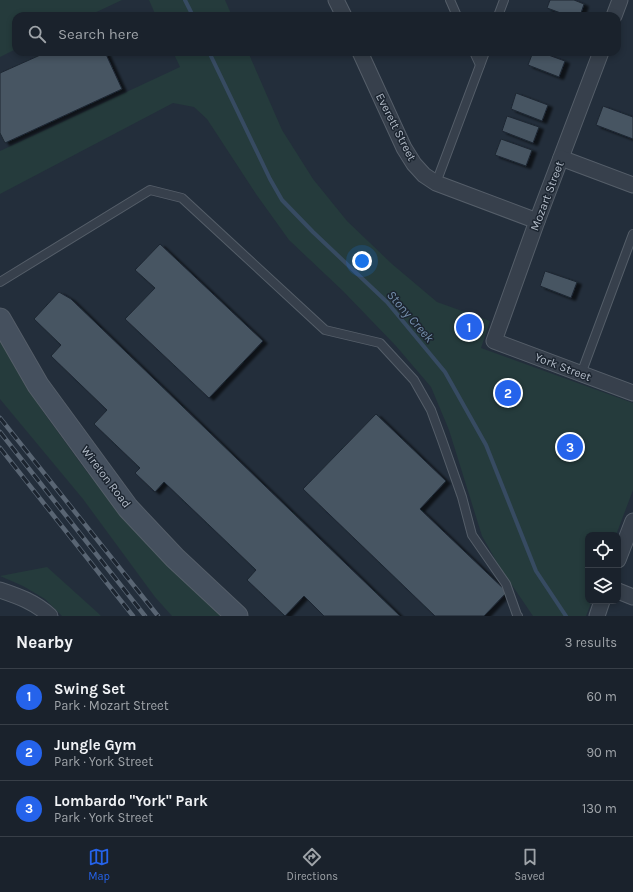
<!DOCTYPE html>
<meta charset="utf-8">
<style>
:root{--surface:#1a222c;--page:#232a34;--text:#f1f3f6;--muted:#9fa4a9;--line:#383f48;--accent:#2563eb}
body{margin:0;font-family:Karla,sans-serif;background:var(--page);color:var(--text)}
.controls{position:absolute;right:12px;bottom:12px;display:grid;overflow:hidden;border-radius:8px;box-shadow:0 2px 6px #0003}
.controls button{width:36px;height:36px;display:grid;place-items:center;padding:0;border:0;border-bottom:1px solid var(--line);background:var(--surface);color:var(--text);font:20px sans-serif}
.you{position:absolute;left:362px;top:261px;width:14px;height:14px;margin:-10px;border:3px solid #fff;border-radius:50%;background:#1a73e8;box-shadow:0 0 0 6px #1a73e833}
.badge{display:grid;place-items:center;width:26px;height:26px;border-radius:50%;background:var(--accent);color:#fff;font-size:13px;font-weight:700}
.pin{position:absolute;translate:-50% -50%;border:2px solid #fff;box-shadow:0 1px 4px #0006}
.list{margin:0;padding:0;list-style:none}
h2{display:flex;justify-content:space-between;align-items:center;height:52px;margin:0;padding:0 16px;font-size:17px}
h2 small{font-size:13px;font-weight:400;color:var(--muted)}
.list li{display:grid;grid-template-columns:26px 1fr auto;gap:12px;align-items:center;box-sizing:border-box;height:56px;padding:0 16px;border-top:1px solid var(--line)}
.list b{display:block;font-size:15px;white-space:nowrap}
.list p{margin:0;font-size:13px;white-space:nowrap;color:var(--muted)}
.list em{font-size:13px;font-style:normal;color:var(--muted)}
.icon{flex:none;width:22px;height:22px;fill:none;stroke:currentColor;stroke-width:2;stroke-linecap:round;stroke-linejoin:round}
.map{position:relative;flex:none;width:633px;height:616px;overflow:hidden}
.search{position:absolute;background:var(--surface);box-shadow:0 2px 6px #0003;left:12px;right:12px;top:12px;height:44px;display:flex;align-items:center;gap:10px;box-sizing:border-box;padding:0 14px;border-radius:12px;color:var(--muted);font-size:15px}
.sheet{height:220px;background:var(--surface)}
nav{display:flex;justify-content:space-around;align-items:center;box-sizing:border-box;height:56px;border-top:1px solid var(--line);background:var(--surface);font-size:11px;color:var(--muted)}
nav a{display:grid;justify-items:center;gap:2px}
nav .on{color:var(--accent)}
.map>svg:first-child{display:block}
.green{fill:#253b3c}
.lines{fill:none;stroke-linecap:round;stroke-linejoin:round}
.stream{stroke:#374b62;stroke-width:4}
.building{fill:#465462;stroke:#1e2732;filter:url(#shadow)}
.lane-casing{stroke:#555e69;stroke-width:10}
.street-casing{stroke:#555e69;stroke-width:17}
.secondary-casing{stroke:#555e69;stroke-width:23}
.lane{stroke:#37404c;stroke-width:8}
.street{stroke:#37404c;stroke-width:15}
.secondary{stroke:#45505e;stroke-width:21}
.rail-casing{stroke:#596573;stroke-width:4.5}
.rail{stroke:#1c2530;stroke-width:3;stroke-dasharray:9;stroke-linecap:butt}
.labels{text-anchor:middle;stroke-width:3;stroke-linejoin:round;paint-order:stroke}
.street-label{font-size:12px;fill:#b2bbc7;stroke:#1c2530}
.water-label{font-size:13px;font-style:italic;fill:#738daa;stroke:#1c2530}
</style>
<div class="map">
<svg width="633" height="616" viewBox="0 0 633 616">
<defs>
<filter id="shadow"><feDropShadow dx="4.5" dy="2.5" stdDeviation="1" flood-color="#0009"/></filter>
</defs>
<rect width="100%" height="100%" fill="#232e3b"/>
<g class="green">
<path d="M0,0H122L88,16H16V49L0,57Z"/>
<path d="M149,0H225L232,16H156Z"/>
<path d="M173,52H248L282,130L313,179L347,221L392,264L437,302L490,321L481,348L633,403V490L616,535H588V601H592L586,616H533L499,566L482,536L449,430L431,387L396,346L343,291L289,240L256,194L207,119L194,107L173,103L0,194V151L180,67Z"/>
<path d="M0,340L44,413L87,472L149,546L222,616H172L155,597L83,499L0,399Z"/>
<path d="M47,567L98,613L101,616H62L45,599L23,586L0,576Z"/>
</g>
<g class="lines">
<g class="stream">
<path d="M185,0L193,16"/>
<path d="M209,52L270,179L282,200L313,232L387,302L445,372L486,445L536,571L566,616"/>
</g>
</g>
<g class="building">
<path d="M550,0H574L584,4L580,16H569L547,8Z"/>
<path d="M47,52H105L122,89L5,143L0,133V73Z"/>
<path d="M533,52H540L565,61L559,77L528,65Z"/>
<path d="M516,93L548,105L542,121L511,109Z"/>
<path d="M603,106L633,117V139L596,125Z"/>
<path d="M507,116L539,127L533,143L502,131Z"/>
<path d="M501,139L532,150L526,166L495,155Z"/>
<path d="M160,244L263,341L209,398L125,319L155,288L135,270Z"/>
<path d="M545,271L577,282L571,298L540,286Z"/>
<path d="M59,292L71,299L400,616H324L304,596L285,616L247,580L256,570L164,482L155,492L135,473L140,468L94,424L107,410L51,356L61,345L34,319Z"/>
<path d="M376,414L446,481L420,509L507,592L484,616H435L303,489Z"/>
</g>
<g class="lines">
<g class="lane-casing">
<g id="lane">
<path d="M450,0L457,16"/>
<path d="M498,16L504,0"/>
<path d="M474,52L480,65"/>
<path d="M436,183L485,52"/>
<path d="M0,282L150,190L182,198L325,330L380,343L414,380L431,410L442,440L462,497L472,535L506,584L517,615L518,616"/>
<path d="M581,374L633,234"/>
</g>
</g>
<g class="street-casing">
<g id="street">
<path d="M336,0L344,16"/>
<path d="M614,16L620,0"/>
<path d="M360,52L404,148L414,164L424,175L436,183L444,186L537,221"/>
<path d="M601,52L537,221L494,341L633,393"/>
<path d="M561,158L633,185"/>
<path d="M618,560L633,521"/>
<path d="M0,590C18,596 35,602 50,616"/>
<path d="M618,591L633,597"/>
<path d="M597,616L602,601"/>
</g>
</g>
<g class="secondary-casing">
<path id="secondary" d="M0,319L38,385L128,508L175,558L237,616"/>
</g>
<use href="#lane" class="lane"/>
<use href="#street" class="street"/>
<use href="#secondary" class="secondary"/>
<g class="rail-casing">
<g id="rail">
<path d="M0,418L158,616"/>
<path d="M0,432L145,616"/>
<path d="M0,448L133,616"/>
</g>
</g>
<use href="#rail" class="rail"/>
</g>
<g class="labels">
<g class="street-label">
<text transform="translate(396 127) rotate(63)" y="4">Everett Street</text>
<text transform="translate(547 196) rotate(-69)" y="4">Mozart Street</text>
<text transform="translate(563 367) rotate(21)" y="4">York Street</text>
<text transform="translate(106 477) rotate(53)" y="4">Wireton Road</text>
</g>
<g class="water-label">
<text transform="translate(411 316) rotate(49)" y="5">Stony Creek</text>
</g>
</g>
</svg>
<div class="controls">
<button><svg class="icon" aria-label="locate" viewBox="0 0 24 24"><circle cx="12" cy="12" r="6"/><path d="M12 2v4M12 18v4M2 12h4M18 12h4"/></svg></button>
<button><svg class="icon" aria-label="layers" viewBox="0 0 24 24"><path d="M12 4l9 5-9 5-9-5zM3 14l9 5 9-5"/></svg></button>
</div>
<div class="you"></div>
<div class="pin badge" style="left:469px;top:327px">1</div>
<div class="pin badge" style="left:508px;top:393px">2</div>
<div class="pin badge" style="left:570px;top:447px">3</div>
<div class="search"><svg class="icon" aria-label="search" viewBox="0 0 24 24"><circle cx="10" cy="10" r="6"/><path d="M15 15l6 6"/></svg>Search here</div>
</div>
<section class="sheet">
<h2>Nearby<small>3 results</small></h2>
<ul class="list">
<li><span class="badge">1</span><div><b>Swing Set</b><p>Park · Mozart Street</p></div><em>60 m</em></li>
<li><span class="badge">2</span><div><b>Jungle Gym</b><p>Park · York Street</p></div><em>90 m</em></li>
<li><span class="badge">3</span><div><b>Lombardo &quot;York&quot; Park</b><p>Park · York Street</p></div><em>130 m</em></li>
</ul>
</section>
<nav>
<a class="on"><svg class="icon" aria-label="map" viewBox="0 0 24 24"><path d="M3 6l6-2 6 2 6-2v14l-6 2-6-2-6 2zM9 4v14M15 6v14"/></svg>Map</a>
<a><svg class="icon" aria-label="directions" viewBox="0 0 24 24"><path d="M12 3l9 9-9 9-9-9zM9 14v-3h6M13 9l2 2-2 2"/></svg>Directions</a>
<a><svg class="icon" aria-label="saved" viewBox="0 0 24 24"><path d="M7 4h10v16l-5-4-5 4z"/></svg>Saved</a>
</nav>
